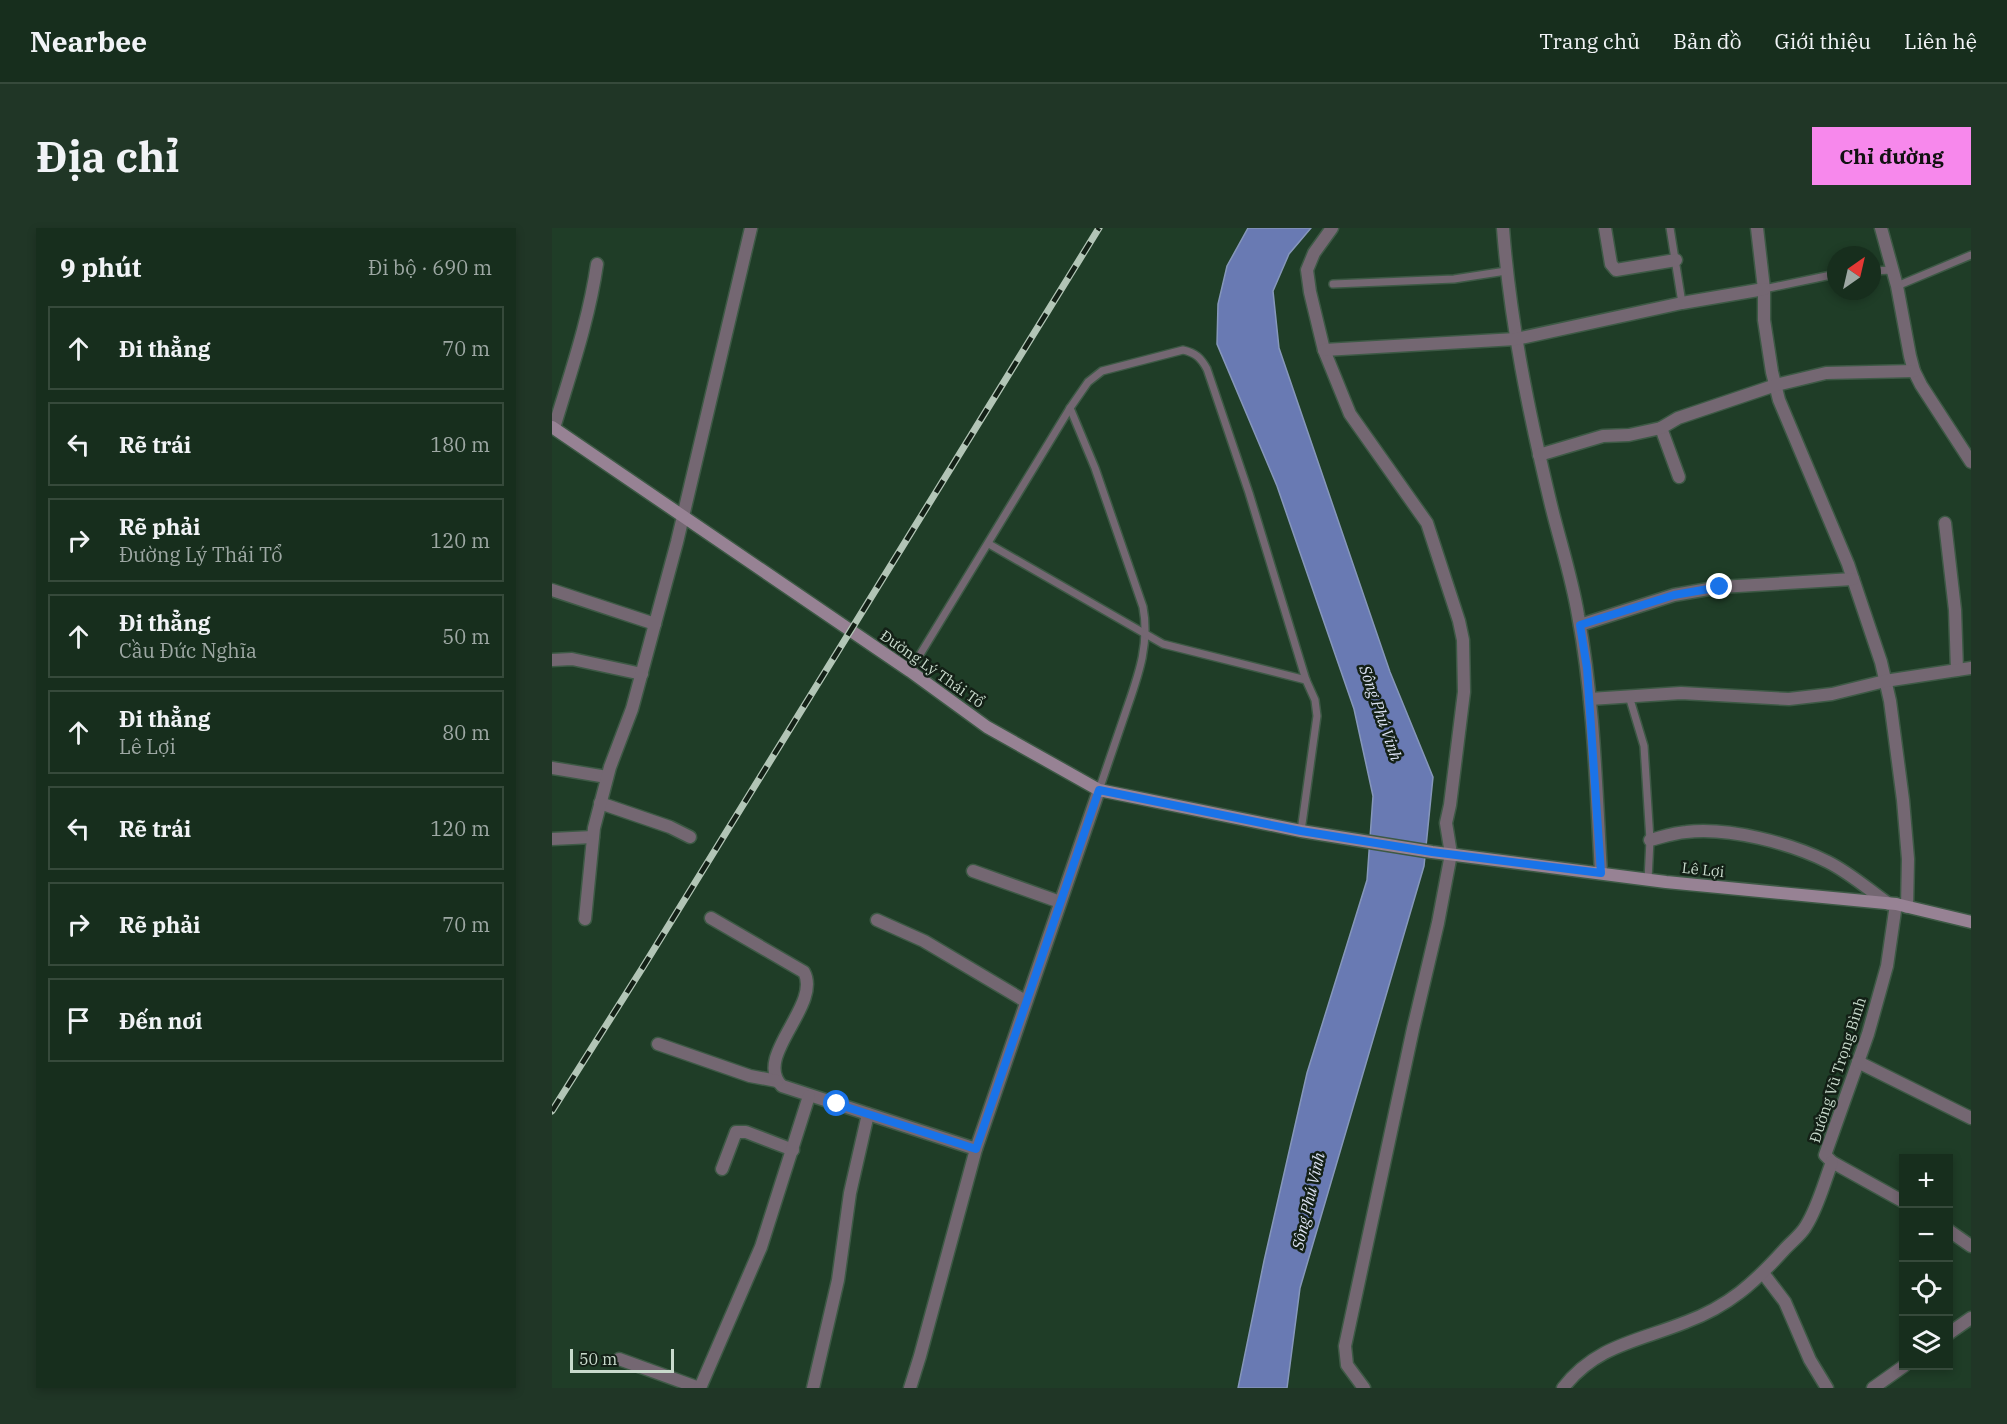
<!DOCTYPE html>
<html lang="vi">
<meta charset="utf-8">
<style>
:root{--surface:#172e1d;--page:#203626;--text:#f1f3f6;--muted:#9ea8a4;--line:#364a3b;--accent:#f788ec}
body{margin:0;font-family:"IBM Plex Serif",serif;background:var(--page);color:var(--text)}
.controls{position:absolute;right:18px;bottom:18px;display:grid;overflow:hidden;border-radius:0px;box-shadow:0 3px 9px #0003}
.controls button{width:54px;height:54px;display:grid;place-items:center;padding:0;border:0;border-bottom:2px solid var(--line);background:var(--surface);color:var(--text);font:30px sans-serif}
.compass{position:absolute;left:1275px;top:18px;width:54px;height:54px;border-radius:50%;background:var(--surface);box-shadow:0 3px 9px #0003;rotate:34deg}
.scale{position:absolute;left:18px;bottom:15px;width:104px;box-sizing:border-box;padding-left:6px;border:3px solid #c8dacc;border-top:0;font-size:16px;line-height:21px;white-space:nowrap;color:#c8dacc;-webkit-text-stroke:4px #132016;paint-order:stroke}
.stop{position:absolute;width:18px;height:18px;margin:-14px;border:4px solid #1a73e8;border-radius:50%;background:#fff}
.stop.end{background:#1a73e8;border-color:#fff;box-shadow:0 2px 6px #0008}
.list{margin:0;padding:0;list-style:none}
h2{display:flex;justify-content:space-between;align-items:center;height:78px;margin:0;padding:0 24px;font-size:26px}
h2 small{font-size:20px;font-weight:400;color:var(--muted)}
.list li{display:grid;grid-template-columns:39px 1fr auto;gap:18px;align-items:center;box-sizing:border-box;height:84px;margin:0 12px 12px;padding:0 12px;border:2px solid var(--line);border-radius:0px}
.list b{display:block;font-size:22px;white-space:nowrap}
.list p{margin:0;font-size:20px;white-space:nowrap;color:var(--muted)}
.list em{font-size:20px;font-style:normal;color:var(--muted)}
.icon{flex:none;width:33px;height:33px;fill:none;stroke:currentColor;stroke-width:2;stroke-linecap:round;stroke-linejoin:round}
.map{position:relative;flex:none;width:1419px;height:1160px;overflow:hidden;border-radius:0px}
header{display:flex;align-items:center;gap:36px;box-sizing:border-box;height:84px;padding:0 30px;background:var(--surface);border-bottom:2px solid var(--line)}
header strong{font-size:28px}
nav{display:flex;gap:33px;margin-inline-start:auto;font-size:21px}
.intro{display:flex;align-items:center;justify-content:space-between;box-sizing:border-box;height:144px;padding:0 36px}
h1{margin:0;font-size:42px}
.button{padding:15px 27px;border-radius:0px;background:var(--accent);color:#111;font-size:21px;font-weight:700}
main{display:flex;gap:36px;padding:0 36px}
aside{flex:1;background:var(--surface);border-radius:0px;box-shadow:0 3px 9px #0003}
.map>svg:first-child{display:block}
.water{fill:#697ab3;stroke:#8697ba;stroke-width:1.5}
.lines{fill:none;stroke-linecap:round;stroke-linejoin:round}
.lane-casing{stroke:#3d5945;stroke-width:10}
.street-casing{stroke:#3d5945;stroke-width:15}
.secondary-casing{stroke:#3d5945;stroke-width:15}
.lane{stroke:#746772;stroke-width:7}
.street{stroke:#746772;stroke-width:12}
.secondary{stroke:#978294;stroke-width:12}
.rail-casing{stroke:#b2c5b6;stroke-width:7}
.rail{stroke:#132016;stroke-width:4.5;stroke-dasharray:14;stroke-linecap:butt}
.route{stroke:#1a73e8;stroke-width:8}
.labels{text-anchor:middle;stroke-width:5;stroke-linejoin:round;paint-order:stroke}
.street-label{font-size:15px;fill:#c8dacc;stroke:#132016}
.water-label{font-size:16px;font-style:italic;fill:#dde3f4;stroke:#132016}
</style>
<header>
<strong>Nearbee</strong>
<nav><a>Trang chủ</a><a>Bản đồ</a><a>Giới thiệu</a><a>Liên hệ</a></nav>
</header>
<div class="intro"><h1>Địa chỉ</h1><a class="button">Chỉ đường</a></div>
<main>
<aside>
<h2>9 phút<small>Đi bộ · 690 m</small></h2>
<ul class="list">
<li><svg class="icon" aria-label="ahead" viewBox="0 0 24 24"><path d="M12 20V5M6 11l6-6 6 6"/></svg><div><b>Đi thẳng</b></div><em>70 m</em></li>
<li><svg class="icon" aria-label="left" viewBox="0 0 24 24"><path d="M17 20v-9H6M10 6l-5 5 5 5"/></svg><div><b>Rẽ trái</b></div><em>180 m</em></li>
<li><svg class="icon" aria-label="right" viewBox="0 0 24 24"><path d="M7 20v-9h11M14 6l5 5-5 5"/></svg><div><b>Rẽ phải</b><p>Đường Lý Thái Tổ</p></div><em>120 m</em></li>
<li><svg class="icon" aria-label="ahead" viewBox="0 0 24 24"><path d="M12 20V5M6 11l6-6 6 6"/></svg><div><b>Đi thẳng</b><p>Cầu Đức Nghĩa</p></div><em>50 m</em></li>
<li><svg class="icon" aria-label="ahead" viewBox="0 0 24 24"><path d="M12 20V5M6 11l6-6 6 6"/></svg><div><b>Đi thẳng</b><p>Lê Lợi</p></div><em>80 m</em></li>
<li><svg class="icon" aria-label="left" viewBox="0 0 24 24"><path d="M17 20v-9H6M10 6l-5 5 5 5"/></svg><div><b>Rẽ trái</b></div><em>120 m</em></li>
<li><svg class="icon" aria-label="right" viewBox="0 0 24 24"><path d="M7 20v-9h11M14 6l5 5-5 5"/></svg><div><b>Rẽ phải</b></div><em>70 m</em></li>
<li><svg class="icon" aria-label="arrive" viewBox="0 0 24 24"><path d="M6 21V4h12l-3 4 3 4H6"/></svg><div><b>Đến nơi</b></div></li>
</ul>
</aside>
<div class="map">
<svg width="1419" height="1160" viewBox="0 0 1419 1160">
<rect width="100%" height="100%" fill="#1f3d27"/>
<path class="water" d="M696,0H759L737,26L721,63L727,120L838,444L881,549L872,638L748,1060L735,1160H686L712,1033L755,845L815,652L821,568L802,481L725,258L665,116L666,76L675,38Z"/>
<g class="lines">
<g class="lane-casing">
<g id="lane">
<path d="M1118,0L1130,75"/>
<path d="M1320,43L1340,42"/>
<path d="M781,56L902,51L954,43"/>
<path d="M1345,58L1419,27"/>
<path d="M1212,61L1284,46"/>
<path d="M518,180L543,240L591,379C598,417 586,448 574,483C565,509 556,535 547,562"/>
<path d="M437,316L611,416L754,452"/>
<path d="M358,443L518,180L536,154L550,143L631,122C644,125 649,130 655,141L697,265L754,452L763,472L765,488L749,603"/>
<path d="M1077,468L1092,518L1098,612L1096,652"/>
</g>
</g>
<g class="street-casing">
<g id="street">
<path d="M780,0L762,25L755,42L758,64L772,122L798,186L875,295L907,393L911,412L912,464L898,577L894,595L899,626L886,695L861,801L793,1118L795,1137L812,1160"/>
<path d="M951,0C958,94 977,186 999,277C1008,314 1020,350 1026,387C1042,472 1044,559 1049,645"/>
<path d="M1053,0L1059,36L1064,42L1124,32"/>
<path d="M1205,0L1212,61V92L1220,144L1227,172L1296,336L1329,434L1338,473L1351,572L1356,631L1355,679"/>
<path d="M1329,0L1345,58L1358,128L1362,143L1369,157L1419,234"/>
<path d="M772,122L964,111L1130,75L1212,61"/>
<path d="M2,200C18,146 37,92 45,36"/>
<path d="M1109,200L1127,249"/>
<path d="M987,227L1051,208L1077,207L1109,200L1126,190L1224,157L1274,145L1362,143"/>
<path d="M1393,295L1403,382L1405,442"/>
<path d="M0,362L103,396"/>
<path d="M1028,397L1122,367L1168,359L1301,351"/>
<path d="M0,432L20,431L90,446"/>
<path d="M1038,471L1129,465L1237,471L1280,466L1333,453L1419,440"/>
<path d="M0,540L55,549"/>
<path d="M48,575L118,599L138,609"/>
<path d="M0,611L41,609"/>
<path d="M1098,612C1110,609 1122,605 1134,604C1177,599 1238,615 1276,634C1298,645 1317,662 1337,676"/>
<path d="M421,643L508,674"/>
<path d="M1344,676L1335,738L1316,806L1273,927L1280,934L1352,974"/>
<path d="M159,690L252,744C270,777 200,829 230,858L424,921"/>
<path d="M33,691L42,600L58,539L80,481L125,314L199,0"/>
<path d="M325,692L372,713L473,773"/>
<path d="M106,816L198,848L225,853"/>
<path d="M1306,834L1419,890"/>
<path d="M170,941L184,904H194L241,922"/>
<path d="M1396,1002L1419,1018"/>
<path d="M1211,1045L1233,1074L1258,1132L1275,1160"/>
<path d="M1396,1106L1419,1090"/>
<path d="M67,1131L147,1160"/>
<path d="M148,1160L209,1019L257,868"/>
<path d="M261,1160L286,1052L298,965L316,886"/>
<path d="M358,1160L368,1128L424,921L547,562"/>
<path d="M1011,1160C1044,1117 1087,1113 1134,1094C1177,1078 1202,1055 1232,1022C1239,1014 1249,1007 1254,998C1266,979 1272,955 1280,934"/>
<path d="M1321,1160L1352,1138"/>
</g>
</g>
<g class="secondary-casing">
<path id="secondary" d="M0,199L358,443L435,499L547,562L749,603L880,624L1114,654L1344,676L1419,694"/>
</g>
<use href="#lane" class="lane"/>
<use href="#street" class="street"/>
<use href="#secondary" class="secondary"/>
<g class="rail-casing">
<path id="rail" d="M0,883L91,739L547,0"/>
</g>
<use href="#rail" class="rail"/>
</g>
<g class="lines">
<path class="route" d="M285,876L424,921L547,562L749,603L880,624L1049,645L1035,440L1028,397L1122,367L1168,359"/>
</g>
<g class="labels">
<g class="street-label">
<text transform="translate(380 441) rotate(35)" y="5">Đường Lý Thái Tổ</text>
<text transform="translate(1151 642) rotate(6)" y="5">Lê Lợi</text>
<text transform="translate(1286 842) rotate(-72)" y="5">Đường Vũ Trọng Bình</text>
</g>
<g class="water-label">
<text transform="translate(829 485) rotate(71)" y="6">Sông Phú Vinh</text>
<text transform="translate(756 973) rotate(-77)" y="6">Sông Phú Vinh</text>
</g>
</g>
</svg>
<div class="controls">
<button>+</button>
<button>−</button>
<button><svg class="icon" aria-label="locate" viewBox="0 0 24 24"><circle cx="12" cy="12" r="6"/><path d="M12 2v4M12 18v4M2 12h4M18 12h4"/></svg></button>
<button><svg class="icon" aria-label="layers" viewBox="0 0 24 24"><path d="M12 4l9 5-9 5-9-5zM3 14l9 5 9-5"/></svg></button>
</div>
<svg class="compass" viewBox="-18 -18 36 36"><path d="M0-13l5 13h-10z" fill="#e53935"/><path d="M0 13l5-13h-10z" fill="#9ea8a4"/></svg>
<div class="scale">50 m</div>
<div class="stop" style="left:285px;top:876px"></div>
<div class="stop end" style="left:1168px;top:359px"></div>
</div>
</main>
